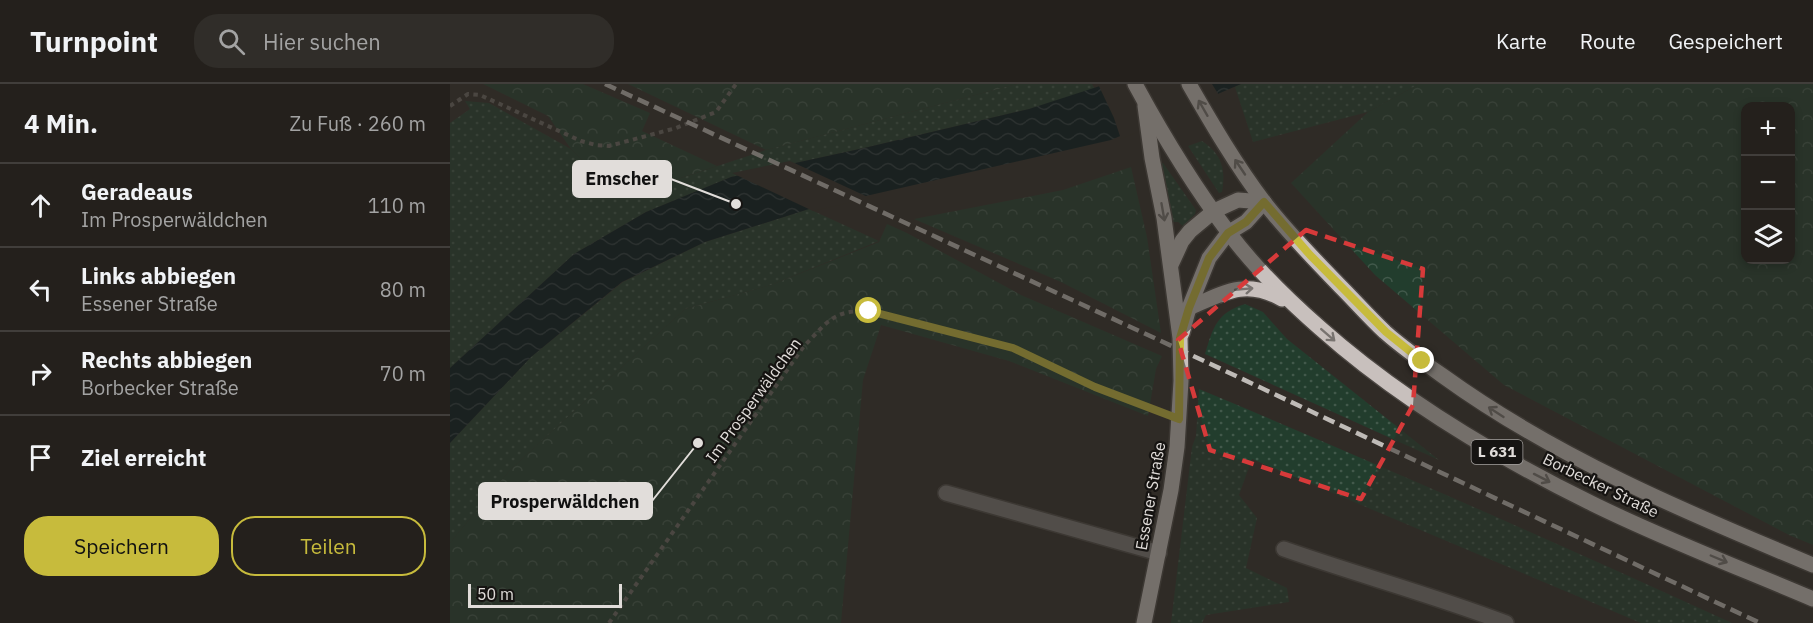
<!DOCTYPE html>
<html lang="de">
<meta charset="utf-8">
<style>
:root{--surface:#24201c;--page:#302d29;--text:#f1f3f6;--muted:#a3a3a3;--line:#413e3b;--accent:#c7bb3c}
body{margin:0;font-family:"IBM Plex Sans",sans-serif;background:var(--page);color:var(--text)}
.controls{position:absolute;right:18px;top:18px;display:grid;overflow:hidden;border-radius:12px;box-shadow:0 3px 9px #0003}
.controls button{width:54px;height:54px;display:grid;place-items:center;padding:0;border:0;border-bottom:2px solid var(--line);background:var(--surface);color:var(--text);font:30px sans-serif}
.scale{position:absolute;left:18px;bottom:15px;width:154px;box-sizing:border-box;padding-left:6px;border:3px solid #e1ddda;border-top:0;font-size:16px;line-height:21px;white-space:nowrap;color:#e1ddda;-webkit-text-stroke:4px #161412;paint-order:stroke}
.stop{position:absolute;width:18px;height:18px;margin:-14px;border:4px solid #c7bb3c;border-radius:50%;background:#fff}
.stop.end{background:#c7bb3c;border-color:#fff;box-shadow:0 2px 6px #0008}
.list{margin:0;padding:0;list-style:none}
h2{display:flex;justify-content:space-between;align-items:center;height:78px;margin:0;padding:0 24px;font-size:26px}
h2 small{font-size:20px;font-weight:400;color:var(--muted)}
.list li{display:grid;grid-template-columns:39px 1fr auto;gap:18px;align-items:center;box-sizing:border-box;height:84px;padding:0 24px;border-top:2px solid var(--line)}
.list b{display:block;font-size:22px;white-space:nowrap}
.list p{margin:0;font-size:20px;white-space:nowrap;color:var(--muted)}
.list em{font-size:20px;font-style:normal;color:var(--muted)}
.actions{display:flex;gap:12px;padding:18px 24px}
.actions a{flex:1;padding:14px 0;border:2px solid var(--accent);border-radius:24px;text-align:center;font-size:21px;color:var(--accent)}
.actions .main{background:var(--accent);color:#111}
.icon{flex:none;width:33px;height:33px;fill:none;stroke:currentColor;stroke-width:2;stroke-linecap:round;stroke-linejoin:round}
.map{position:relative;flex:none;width:1363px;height:539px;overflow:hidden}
header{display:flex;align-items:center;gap:36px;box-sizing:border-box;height:84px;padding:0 30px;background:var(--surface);border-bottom:2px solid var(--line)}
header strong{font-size:28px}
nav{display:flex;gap:33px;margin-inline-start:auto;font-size:21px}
.search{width:420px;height:54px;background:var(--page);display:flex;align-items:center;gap:15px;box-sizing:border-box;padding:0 21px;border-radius:24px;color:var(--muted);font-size:22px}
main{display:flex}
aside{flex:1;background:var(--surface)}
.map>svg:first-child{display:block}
.grass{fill:url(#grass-dots)}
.forest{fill:url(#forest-crowns);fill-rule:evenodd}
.water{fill:url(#water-waves)}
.pier{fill:#302b26}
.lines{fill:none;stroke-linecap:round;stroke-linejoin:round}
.minor-casing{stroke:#4c4743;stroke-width:18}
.major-casing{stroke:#4c4743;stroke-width:18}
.path{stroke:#6b6662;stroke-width:4;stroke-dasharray:4.5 4.5;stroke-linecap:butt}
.minor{stroke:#7a7674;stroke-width:15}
.major{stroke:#c8c0bd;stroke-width:15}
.rail{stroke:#bfbbb7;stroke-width:4.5;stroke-dasharray:12 6;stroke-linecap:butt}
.oneway{stroke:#787370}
.route{stroke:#c7bb3c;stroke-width:8}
.marked{fill:none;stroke:#d73a3a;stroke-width:4.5;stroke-dasharray:12 8;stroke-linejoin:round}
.labels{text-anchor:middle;stroke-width:4.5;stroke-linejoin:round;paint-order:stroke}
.shield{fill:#161412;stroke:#a4a19e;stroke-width:1.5}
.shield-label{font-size:15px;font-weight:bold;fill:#e1ddda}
.street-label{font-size:16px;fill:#e1ddda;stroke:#161412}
.leader{fill:none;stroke:#e1ddda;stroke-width:2}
.callout-dot{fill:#e1ddda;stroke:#161412;stroke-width:2}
.callout{fill:#e1ddda;stroke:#e1ddda;stroke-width:2}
.callout-label{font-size:18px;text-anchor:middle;font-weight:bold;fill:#111}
</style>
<header>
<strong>Turnpoint</strong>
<div class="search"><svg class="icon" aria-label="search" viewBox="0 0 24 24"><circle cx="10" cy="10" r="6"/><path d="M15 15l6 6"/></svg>Hier suchen</div>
<nav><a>Karte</a><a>Route</a><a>Gespeichert</a></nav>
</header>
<main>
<aside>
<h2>4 Min.<small>Zu Fuß · 260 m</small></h2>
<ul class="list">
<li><svg class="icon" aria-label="ahead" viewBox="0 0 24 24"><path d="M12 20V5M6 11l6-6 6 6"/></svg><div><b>Geradeaus</b><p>Im Prosperwäldchen</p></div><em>110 m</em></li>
<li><svg class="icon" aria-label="left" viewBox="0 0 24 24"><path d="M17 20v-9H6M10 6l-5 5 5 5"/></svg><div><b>Links abbiegen</b><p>Essener Straße</p></div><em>80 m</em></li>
<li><svg class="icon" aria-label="right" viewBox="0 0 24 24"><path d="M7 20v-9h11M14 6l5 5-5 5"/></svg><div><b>Rechts abbiegen</b><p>Borbecker Straße</p></div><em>70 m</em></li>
<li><svg class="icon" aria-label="arrive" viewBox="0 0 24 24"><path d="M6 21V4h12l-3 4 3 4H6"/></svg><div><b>Ziel erreicht</b></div></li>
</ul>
<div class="actions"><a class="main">Speichern</a><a>Teilen</a></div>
</aside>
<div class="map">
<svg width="1363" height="539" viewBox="0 0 1363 539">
<defs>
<pattern id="grass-dots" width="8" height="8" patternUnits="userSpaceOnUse" patternTransform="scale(1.5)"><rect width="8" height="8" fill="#223d2d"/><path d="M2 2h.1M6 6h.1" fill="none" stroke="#42594b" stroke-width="1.8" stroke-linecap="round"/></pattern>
<pattern id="forest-crowns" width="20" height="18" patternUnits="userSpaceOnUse" patternTransform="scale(1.5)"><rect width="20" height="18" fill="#223d2d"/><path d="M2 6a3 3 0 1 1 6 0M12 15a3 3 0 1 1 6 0" fill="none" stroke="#42594b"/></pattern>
<pattern id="water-waves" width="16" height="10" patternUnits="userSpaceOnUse" patternTransform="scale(1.5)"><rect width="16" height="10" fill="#02161a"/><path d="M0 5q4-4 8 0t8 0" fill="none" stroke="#27373b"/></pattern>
</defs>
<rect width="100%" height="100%" fill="#302b26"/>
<g class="grass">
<path d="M567,0H642L645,5L579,25L414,64L281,93L196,128L124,170L0,284V39L20,25L15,17L39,19L121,65L170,114L316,66Z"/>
<path d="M791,0H969L918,28L803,58L785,3Z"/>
<path d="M752,57C772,70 776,86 772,108L769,109L738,62Z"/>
<path d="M713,79L746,126L745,130L733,142L728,138H720L708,80Z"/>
<path d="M359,125L429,157L321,201L235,225L60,386L0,459V359L81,273L173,198L255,158Z"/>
<path d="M795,220L813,228L837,255L989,376L755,270C763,244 766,229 795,220Z"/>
<path d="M749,305C928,380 1105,458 1282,539H1191L802,375L789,411L807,434L796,484L837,504L839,518L756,531L752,539H721L742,363L746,352Z"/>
</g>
<g class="forest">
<path d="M33,0H133L200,29L192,47L267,82L170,114L121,65L98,32Z"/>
<path d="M178,0H567L316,66Z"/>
<path d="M969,0H1363V461L1339,451L1054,301L925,191L841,99L918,28ZM1296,22H1340V176H1296Z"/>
<path d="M681,83L697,153L711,249L611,198L464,135L613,106Z"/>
<path d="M437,140L457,149L571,211L712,272L706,285L698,332L559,277L431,241L413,296L391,539H0V459L60,386L235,225L321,201L429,158Z"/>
</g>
<path class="water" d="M656,0H791L661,56L359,125L255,158L172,198L81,273L0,359V284L124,170L196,128L281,93L414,64L579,25Z"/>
<g class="pier">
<path d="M648,0H762L770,13L671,55L664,34Z"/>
<path d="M340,77L420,114L363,127L282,89Z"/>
</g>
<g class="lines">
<g class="minor-casing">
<g id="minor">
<path d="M496,409L709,469"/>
<path d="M834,465C908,491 983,511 1056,539"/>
</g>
</g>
<g class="major-casing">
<g id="major">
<path d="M685,0C712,50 745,104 779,149C805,184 837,215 870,244C951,316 1045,372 1143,420C1214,455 1290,484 1363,515"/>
<path d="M739,0C762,40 786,81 814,118C837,148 864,175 890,202C905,217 919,233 935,248C953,264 973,278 993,292C1105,373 1235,428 1363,481"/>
<path d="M721,181L732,157L740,147L764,127L788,116L814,118"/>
<path d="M739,224C773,209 796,194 832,215"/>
<path d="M732,249L739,224L759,174L778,149L796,138L814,118"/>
<path d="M694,539L721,406L727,363L731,297L730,254L714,134L702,74L695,22"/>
</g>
</g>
<g class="path">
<path d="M0,22L18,10L30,11L131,57L146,61L159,62L226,44L266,28L286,0"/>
<path d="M159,539L354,262C378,238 382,226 419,227L563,264L645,303L712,328"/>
</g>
<use href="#minor" class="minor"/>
<use href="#major" class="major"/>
<path class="rail" d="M155,0L752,276L1310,539"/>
</g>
<defs><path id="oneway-shaft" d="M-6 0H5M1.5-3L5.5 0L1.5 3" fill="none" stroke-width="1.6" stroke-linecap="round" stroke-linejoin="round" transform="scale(1.5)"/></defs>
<g class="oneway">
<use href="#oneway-shaft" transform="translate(753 24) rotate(-120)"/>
<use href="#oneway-shaft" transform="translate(790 83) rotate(-124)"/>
<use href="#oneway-shaft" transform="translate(713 128) rotate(80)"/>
<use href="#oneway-shaft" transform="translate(794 205) rotate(-5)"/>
<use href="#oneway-shaft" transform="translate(878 251) rotate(41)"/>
<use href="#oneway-shaft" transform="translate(1046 328) rotate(-147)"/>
<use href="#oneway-shaft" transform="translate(1092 394) rotate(27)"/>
<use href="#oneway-shaft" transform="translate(1269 475) rotate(23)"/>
</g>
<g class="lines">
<path class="route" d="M419,227L563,264L645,303L729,335L730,254L739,224L759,174L778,149L796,138L814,118L860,171L936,248L972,277"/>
</g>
<path d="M0 0H1363V539H0ZM856,146L973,185L963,321L911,415L760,366L728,256Z" fill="#302b26" fill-opacity=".55" fill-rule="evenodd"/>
<path class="marked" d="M856,146L973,185L963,321L911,415L760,366L728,256Z"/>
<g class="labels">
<rect class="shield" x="1021.5" y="356" width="51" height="24" rx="4.5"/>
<g class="shield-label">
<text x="1047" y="373">L 631</text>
</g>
<g class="street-label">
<text transform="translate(303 316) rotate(-54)" y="6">Im Prosperwäldchen</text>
<text transform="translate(1151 401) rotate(26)" y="6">Borbecker Straße</text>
<text transform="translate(700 412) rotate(-80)" y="6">Essener Straße</text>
</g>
</g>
<path class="leader" d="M286 120L221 95M248 359L202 417"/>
<g class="callout-dot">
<circle cx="286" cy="120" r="6"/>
<circle cx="248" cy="359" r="6"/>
</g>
<g class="callout">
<rect x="123" y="77" width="98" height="36" rx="6"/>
<rect x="29" y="399" width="173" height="36" rx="6"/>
</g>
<g class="callout-label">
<text x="172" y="101">Emscher</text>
<text x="115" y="424">Prosperwäldchen</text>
</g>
</svg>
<div class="controls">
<button>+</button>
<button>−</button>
<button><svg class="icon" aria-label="layers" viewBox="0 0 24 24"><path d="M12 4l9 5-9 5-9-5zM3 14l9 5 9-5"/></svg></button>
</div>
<div class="scale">50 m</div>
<div class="stop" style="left:419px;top:227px"></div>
<div class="stop end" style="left:972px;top:277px"></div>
</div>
</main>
